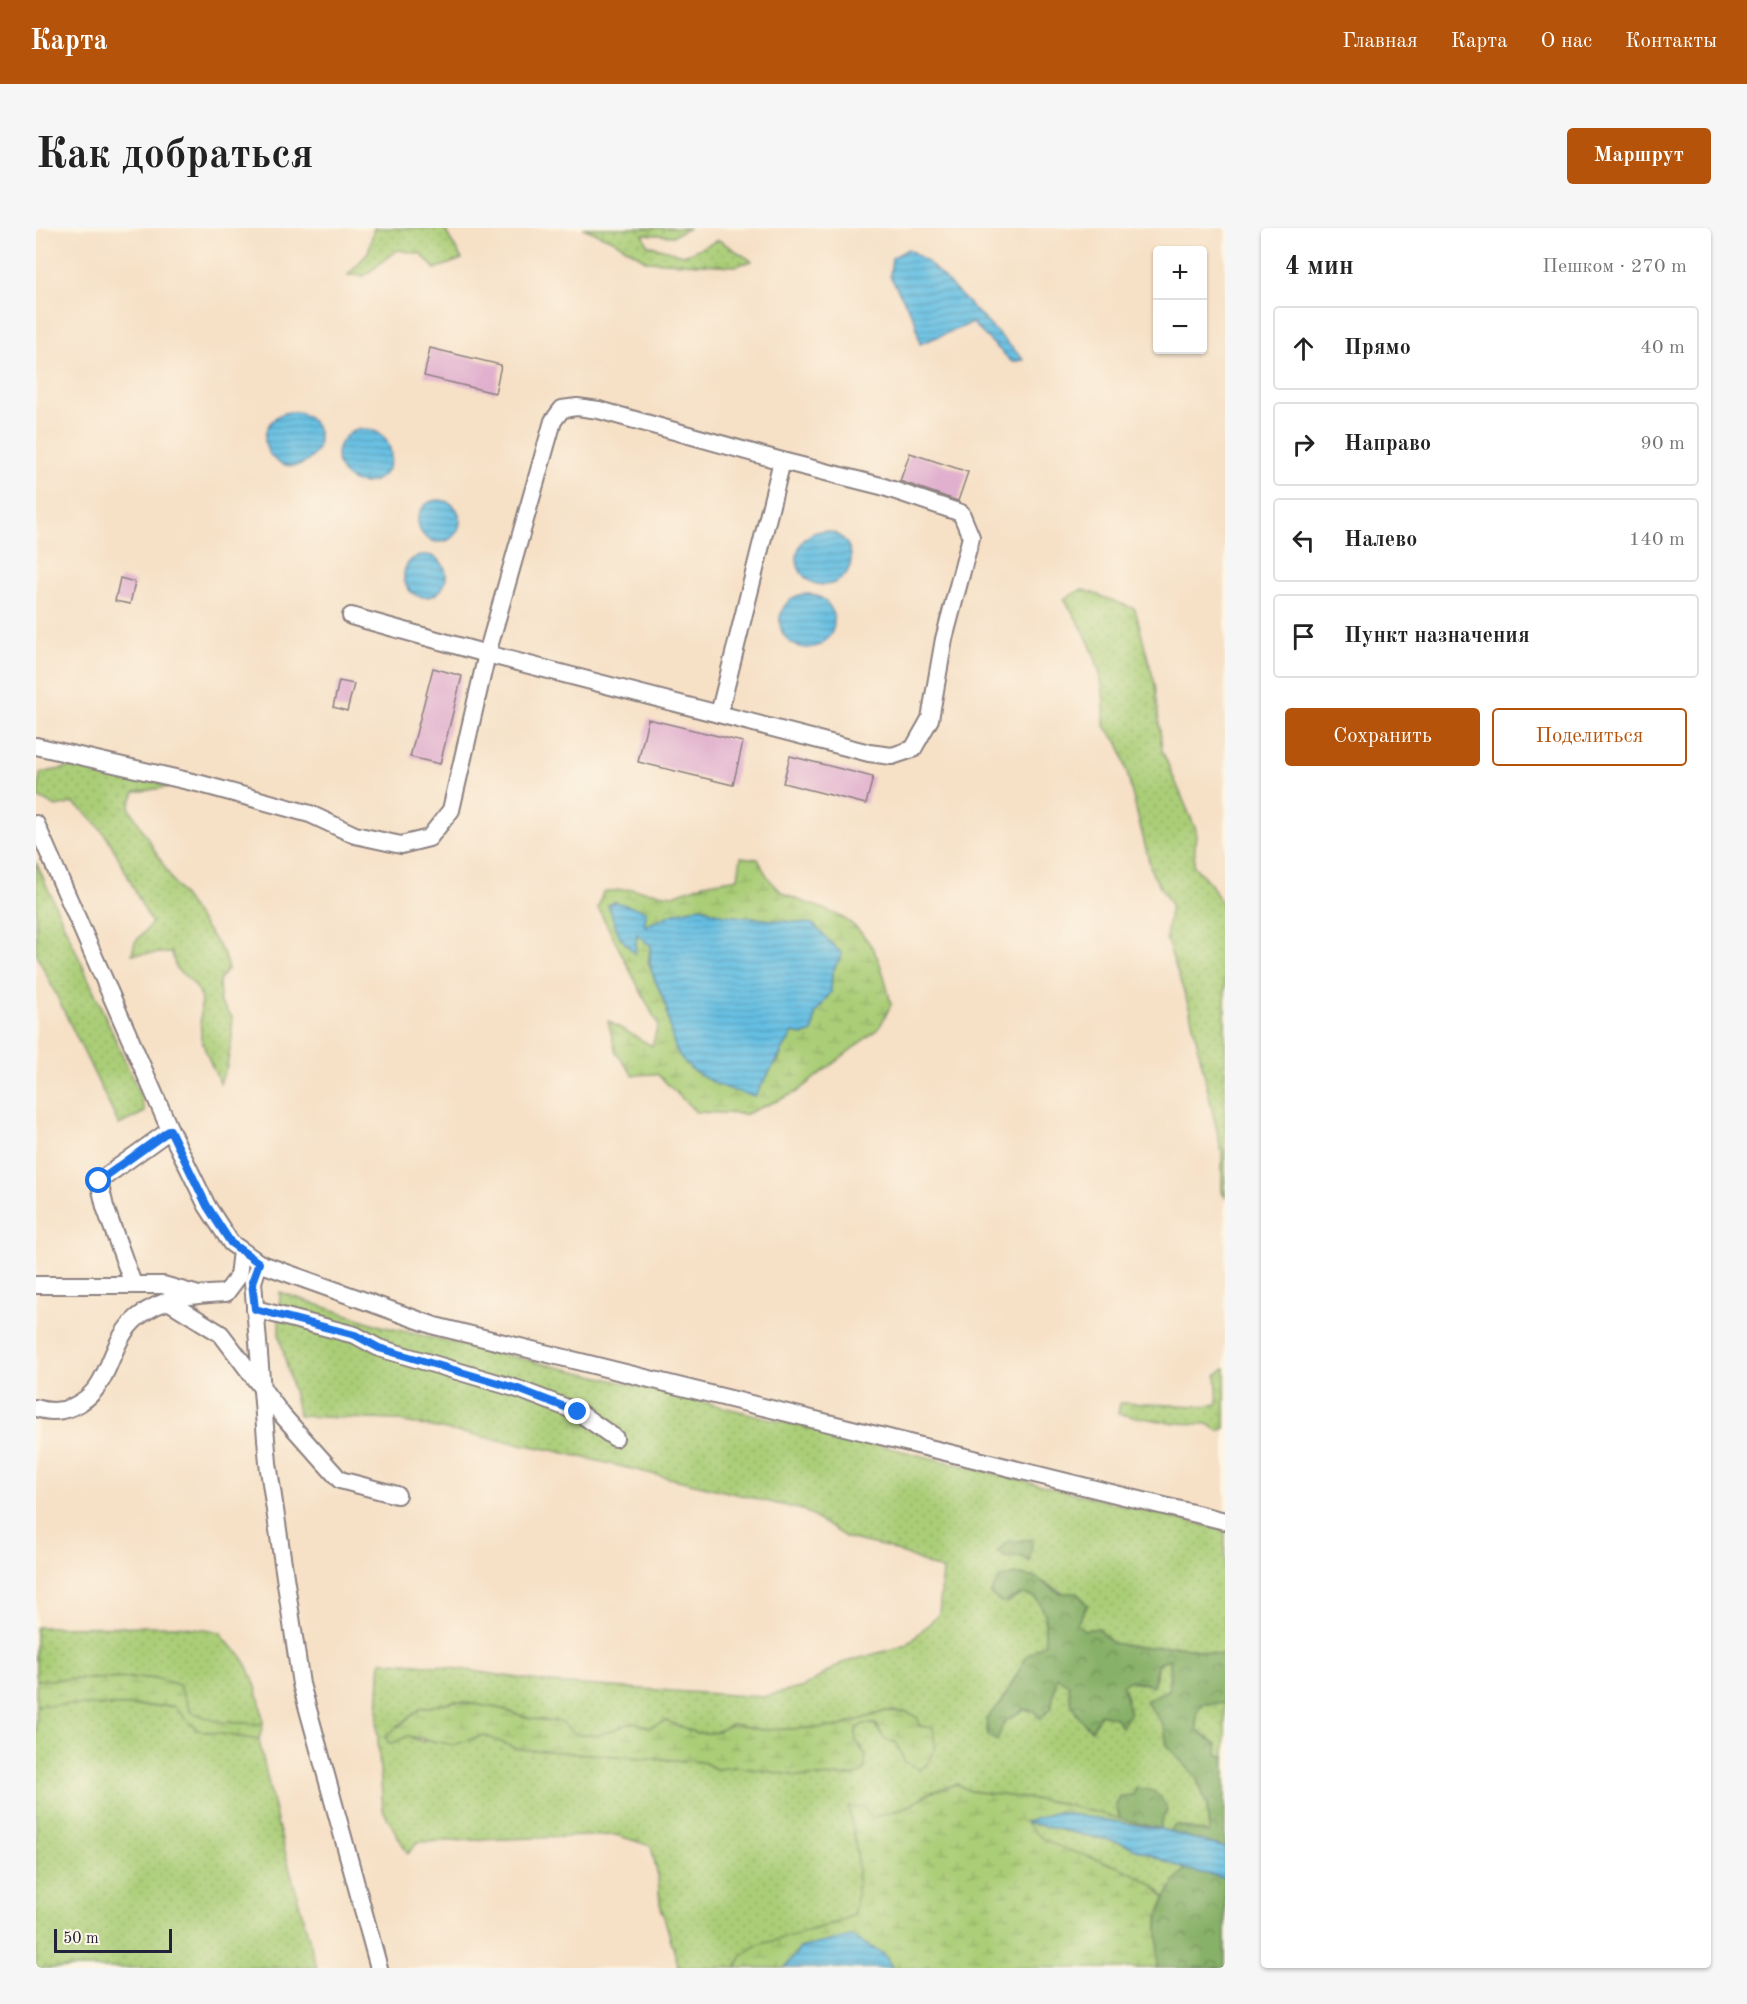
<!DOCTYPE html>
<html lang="ru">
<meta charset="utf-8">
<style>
:root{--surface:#fff;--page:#f6f6f6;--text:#222;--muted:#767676;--line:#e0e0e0;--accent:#b45309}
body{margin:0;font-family:"Old Standard TT",serif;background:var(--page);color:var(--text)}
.controls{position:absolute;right:18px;top:18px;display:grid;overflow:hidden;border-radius:6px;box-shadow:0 2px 4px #0004}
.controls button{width:54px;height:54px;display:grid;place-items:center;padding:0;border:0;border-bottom:2px solid var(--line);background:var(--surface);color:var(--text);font:30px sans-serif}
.scale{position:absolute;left:18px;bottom:15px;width:118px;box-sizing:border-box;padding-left:6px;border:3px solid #22223b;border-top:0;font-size:16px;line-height:21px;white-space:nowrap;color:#22223b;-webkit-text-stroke:4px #fcf5e5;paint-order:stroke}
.stop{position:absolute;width:18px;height:18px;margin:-14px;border:4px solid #1a73e8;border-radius:50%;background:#fff}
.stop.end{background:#1a73e8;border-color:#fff;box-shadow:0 2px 6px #0008}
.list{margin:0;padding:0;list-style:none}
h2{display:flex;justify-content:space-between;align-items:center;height:78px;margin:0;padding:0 24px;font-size:26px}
h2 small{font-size:20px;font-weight:400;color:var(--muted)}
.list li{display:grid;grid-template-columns:39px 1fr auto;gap:18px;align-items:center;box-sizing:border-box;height:84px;margin:0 12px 12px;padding:0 12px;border:2px solid var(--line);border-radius:6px}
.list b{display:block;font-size:22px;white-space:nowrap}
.list em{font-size:20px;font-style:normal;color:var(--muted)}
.actions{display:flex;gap:12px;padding:18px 24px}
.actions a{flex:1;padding:14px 0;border:2px solid var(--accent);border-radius:6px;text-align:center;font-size:21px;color:var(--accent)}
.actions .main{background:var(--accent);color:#fff}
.icon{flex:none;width:33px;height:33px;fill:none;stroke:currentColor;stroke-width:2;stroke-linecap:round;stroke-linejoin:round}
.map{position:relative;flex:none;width:1189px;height:1740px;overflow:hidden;border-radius:6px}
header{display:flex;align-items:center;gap:36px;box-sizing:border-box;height:84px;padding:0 30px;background:var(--accent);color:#fff}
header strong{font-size:28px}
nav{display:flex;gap:33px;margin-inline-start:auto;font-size:21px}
.intro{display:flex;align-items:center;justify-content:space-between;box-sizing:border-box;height:144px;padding:0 36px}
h1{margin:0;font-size:42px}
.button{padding:15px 27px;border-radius:6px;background:var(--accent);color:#fff;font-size:21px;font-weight:700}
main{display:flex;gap:36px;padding:0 36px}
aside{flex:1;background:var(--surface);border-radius:6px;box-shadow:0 2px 4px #0004}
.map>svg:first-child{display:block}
.grass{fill:url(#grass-dots);stroke:#667859;stroke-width:1.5;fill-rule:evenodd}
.forest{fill:url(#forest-crowns);stroke:#546952;stroke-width:1.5}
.wetland{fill:url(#wetland-marsh);stroke:#667859;stroke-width:1.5;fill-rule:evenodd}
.water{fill:url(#water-rules);stroke:#44708f;stroke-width:1.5}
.building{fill:#e1b0ce}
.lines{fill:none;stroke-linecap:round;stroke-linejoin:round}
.minor-casing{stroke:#8c8180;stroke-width:20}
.minor{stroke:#fff;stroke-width:16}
.route{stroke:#1a73e8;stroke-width:8}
</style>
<header>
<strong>Карта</strong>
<nav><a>Главная</a><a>Карта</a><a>О нас</a><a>Контакты</a></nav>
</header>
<div class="intro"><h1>Как добраться</h1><a class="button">Маршрут</a></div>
<main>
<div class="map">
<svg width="1189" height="1740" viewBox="0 0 1189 1740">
<defs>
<pattern id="grass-dots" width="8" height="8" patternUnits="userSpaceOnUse" patternTransform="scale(1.5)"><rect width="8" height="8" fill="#aacd77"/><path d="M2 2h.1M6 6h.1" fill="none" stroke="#92b068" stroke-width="1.8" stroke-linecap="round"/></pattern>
<pattern id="forest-crowns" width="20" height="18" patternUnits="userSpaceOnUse" patternTransform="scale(1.5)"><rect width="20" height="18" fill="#87b068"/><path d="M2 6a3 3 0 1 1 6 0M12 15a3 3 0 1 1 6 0" fill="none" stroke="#6e8f57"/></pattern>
<pattern id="wetland-marsh" width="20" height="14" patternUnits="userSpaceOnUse" patternTransform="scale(1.5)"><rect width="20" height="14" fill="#aacd77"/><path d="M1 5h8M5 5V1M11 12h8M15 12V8" fill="none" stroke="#92b068"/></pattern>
<pattern id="water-rules" width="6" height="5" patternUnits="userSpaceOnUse" patternTransform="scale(1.5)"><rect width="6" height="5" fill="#65bfe3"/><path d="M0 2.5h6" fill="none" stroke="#539bb9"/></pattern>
</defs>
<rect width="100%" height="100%" fill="#fcf5e5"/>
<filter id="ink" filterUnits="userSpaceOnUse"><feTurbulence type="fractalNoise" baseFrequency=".0167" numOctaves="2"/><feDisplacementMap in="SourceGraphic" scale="12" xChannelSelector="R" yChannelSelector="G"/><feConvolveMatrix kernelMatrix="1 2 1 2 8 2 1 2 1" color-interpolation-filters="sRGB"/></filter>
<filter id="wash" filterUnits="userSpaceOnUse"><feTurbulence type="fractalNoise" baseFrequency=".008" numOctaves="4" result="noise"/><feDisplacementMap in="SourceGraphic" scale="24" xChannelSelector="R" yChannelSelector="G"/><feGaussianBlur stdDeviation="1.35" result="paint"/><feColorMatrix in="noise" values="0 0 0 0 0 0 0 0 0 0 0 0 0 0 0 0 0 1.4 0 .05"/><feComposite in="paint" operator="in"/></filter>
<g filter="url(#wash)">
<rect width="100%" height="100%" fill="#f6e0c6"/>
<g class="grass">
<path d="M338,0H413L410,4L426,31L399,41L385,26L362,22L328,48L312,47L332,25Z"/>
<path d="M547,0H654L636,8L607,6L612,17L648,27L683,12L716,33L699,38L611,33L577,12Z"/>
<path d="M1046,361L1099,381L1119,457L1126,522L1160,602L1158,638L1175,656L1189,682V969L1186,964V925L1153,779L1130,710L1135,677L1116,645L1084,517L1068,497C1071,447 1055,411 1028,371Z"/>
<path d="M36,539L116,552L133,559L99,564L93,579L138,655L187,724L192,741L183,752L184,774L196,789V810L191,838L184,855C178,841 166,821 165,806C162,771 175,766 140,741L136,725L96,726L99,714L116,695C90,654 80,603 37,575L20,579L2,569L4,545Z"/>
<path d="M0,634L103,864L109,884L83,897L0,725Z"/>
<path d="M244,1064L345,1098L560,1148L1189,1302V1428L1143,1418L1103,1419L1075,1415L1062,1400L1048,1402L1041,1396L1051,1378C1021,1364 997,1339 963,1351L971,1375L986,1366L1000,1369L1009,1386V1415L991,1428L965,1475L950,1490L968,1494L988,1481L999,1483L1005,1491L1015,1480L1020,1448L1033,1457C1034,1479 1039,1488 1055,1502L1064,1486L1080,1490L1085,1498L1091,1470L1086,1457L1094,1452L1103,1456L1120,1451L1121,1436L1134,1431L1133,1462L1109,1473L1128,1497L1131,1518L1160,1549L1171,1577L1173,1605L1140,1597L1133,1603L1124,1601L1126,1590L1101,1560L1098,1567L1080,1576L1084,1591L1019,1574L934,1563L921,1556L893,1565L873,1578L836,1590L813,1579L823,1627L822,1666L817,1687L800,1695L706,1728L700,1740H643L624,1675L622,1649L615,1618L580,1607L381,1614L372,1626L347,1582L341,1499L345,1433L403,1438L516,1455L727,1469L768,1459L806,1435L871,1417L903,1386L907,1343L851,1319L811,1310L767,1282L516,1222L358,1192L263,1188L243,1106ZM419,1473L466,1481L495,1491L526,1494L539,1506L563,1507L598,1494L613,1499L631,1493L660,1505H677L697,1496L726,1502L802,1499L850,1483L871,1484L882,1498L868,1533L860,1514L849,1512L839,1496H827L820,1501V1513L827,1520L771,1549L701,1539L680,1541L667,1534L576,1528L463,1512L448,1507L434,1512L384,1513L372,1508L349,1509L384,1481Z"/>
<path d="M1189,1140V1200L1183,1203L1171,1196L1137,1195L1082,1186L1084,1175L1165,1178L1182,1176L1180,1147Z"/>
<path d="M143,1398L185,1404C191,1417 194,1416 203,1425C218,1443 225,1473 227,1496L182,1494L155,1484L143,1457L119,1450L0,1452V1399Z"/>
<path d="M1189,1475V1529L1181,1526V1516L1161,1503V1485L1166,1476Z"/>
<path d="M0,1477L138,1478L161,1502L223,1512L242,1598L281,1740H0Z"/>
<path d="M989,1594L1086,1615L1149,1641L1129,1670C1097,1627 1010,1631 989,1594Z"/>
</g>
<g class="forest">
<path d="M996,1311L994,1334L986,1329L969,1330L961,1324L971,1314Z"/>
<path d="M979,1346L1001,1350L1024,1365H1042L1051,1377L1041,1396L1048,1402L1062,1400L1075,1415L1103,1419L1143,1418L1189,1428V1475L1166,1476L1161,1485V1503L1181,1516V1526L1189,1529V1620L1133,1603L1140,1597L1173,1605L1171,1577L1160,1549L1131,1518L1128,1497L1109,1473L1133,1462L1134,1431L1121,1436L1117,1458L1094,1452L1086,1457L1094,1486L1085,1499L1080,1490L1064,1486L1056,1502C1039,1488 1034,1479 1033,1457L1021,1449L1015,1480L1004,1491L998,1483L988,1481L968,1494L961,1513L952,1508L950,1490L965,1475L991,1428L1009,1415V1386L1000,1369L986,1366L966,1375L954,1366L963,1351Z"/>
<path d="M1100,1560C1118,1561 1126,1566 1131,1583L1126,1590L1124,1601L1084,1591L1080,1576L1084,1568L1097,1567Z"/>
<path d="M1149,1641L1189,1650V1740H1121L1122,1688L1132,1664Z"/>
</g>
<g class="wetland">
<path d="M705,629L722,631C744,680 766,667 805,689C839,708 848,742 855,777L843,800L759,865L710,886L660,884L621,846L597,847L580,825L572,793L616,818L622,797L562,680L567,664L595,661L637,667L668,656L702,650ZM579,674L609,698L639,685L665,679L687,687L777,696L805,727L796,745L795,764L779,786L777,804L768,807L757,805L748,816L742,834L731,844L677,853L656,842L640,822L630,779L612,734L615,718L601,705L599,725Z"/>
<path d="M119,1450L143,1457L155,1484L182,1494L227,1496L223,1512L161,1502L138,1478L0,1477V1452Z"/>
<path d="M419,1473L466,1481L495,1491L526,1494L539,1506L563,1507L598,1494L613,1499L631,1493L660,1505H677L697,1496L726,1502L802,1499L850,1483L871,1484L882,1490L883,1498L897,1500C900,1518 900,1532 883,1542L868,1533L860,1514L849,1512L840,1496H827L820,1502V1513L830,1528L828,1543L819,1548L771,1549L701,1539L680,1541L667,1534L481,1521L448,1507L418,1517L372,1508L354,1516L349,1509L384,1481Z"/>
<path d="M921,1556L934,1563L1019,1574L1124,1601L1021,1584L990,1594C1009,1630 1097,1627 1129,1670L1122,1688L1121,1740H856L849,1727L764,1720L749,1740H700L706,1728L719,1718L800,1695L817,1687C827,1648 821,1618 812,1579H827L836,1590L873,1578L893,1565Z"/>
</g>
<g class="water">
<path d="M872,21L892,34L988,132L976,134L936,95L884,116L879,92L854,48L856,30Z"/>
<circle cx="256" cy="211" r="27"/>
<circle cx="328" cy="228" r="27"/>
<circle cx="403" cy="293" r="21"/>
<circle cx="788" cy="330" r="27"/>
<circle cx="389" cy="348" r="21"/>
<circle cx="771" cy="393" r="27"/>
<path d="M579,674L610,683L609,698L639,685L665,679L687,687L777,696L806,726L796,745L795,764L779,786L777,804L768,807L757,805L719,868C692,863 650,847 639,819C634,806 633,792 630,779C623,755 610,744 615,718L601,706L599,726L584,709L572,677Z"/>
<path d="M1021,1584L1124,1601L1189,1620V1650L1149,1641L1086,1615L989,1594Z"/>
<path d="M815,1708L849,1727L856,1740H749L764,1720Z"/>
</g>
<g id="blocks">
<g class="building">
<path d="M394,120L465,137L459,165L388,148Z"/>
<path d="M874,225L932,244L922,273L864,253Z"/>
<path d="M84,350L99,354L94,376L79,373Z"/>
<path d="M397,440L426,448L404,536L374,529Z"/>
<path d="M303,453L318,456L311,483L297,479Z"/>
<path d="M612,491L707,514L697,557L602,534Z"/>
<path d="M754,528L837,549L830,576L747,555Z"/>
</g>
</g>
</g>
<g filter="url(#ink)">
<use href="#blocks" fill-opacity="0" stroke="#8c8180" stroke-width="1.5"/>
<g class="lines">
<g class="minor-casing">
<g id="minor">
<path d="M315,388L451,426L833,525L856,528L877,521L894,491L908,411L935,309L925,285L845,258L746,233L683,486"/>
<path d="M0,518L165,556L274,586L319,607L365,617L393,610L415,582L451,426L517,193L526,181L541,179L563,182L746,233"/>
<path d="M0,596L134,902L171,978L195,1015L223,1035L399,1098L1189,1293"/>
<path d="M223,1035L217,1054L232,1235L265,1456L343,1740"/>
<path d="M97,1056L69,979L63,953L134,902"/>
<path d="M0,1057H127L159,1066"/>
<path d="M132,1073L185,1106L247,1188L304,1252L361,1267"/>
<path d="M219,1081L319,1107L343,1120L482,1161L542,1184L579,1210"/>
<path d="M0,1180C12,1184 25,1184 36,1179C79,1160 69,1116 102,1089C126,1069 161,1066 190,1065L202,1049L205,1023"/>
</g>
</g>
<use href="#minor" class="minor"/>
</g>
</g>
<g class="lines" filter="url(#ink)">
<path class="route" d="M63,953L134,902L171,978L195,1015L223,1035L216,1054L219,1081L319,1107L343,1120L482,1161L542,1184"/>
</g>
</svg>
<div class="controls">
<button>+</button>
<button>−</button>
</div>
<div class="scale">50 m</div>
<div class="stop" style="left:63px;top:953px"></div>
<div class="stop end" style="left:542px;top:1184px"></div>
</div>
<aside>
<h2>4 мин<small>Пешком · 270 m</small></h2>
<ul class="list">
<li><svg class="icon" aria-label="ahead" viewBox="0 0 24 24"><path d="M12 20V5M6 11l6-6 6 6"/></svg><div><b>Прямо</b></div><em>40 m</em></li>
<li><svg class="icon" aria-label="right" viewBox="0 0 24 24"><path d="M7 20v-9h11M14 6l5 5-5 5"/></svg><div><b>Направо</b></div><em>90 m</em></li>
<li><svg class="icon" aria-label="left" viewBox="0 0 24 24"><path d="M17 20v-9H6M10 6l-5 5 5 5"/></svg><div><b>Налево</b></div><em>140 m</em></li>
<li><svg class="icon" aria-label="arrive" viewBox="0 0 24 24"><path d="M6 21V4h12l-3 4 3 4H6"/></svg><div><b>Пункт назначения</b></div></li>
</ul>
<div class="actions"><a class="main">Сохранить</a><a>Поделиться</a></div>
</aside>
</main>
